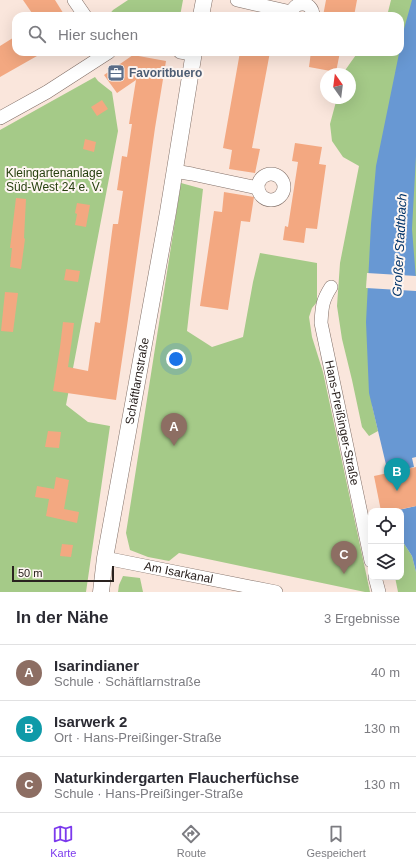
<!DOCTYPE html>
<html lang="de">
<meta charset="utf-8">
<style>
:root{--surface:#fff;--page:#f7f7f7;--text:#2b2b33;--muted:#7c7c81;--line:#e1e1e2;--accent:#7c3aed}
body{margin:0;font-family:Helvetica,sans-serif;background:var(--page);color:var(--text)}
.controls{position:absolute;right:12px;bottom:12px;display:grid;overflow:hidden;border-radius:8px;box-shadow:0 4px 16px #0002}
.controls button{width:36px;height:36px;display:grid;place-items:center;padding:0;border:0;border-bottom:1px solid var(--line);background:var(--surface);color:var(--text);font:20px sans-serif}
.compass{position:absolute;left:320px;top:68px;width:36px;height:36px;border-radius:50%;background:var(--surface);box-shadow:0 4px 16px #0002;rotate:346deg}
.scale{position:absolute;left:12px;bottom:10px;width:102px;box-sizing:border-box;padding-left:4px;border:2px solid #2a221f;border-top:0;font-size:11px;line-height:14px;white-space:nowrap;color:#2a221f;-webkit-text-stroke:3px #fef6f2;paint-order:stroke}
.you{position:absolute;left:176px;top:359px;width:14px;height:14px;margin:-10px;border:3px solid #fff;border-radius:50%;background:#1a73e8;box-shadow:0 0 0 6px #1a73e833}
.badge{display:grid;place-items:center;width:26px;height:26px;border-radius:50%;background:var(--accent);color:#fff;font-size:13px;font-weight:700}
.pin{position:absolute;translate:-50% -33px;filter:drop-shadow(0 1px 2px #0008)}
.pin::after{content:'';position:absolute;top:21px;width:14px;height:12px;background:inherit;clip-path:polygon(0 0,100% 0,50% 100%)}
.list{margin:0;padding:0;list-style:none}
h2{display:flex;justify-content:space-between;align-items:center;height:52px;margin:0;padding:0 16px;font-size:17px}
h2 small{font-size:13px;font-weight:400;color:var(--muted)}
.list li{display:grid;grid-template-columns:26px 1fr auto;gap:12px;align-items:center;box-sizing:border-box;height:56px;padding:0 16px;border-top:1px solid var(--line)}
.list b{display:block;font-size:15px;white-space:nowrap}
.list p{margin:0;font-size:13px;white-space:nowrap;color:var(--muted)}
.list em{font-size:13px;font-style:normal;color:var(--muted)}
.icon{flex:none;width:22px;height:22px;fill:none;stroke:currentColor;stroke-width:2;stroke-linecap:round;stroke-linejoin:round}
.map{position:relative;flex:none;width:416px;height:592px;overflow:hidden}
.search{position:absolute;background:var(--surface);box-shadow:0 4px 16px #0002;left:12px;right:12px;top:12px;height:44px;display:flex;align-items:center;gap:10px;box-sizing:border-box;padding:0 14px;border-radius:12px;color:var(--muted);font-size:15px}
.sheet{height:220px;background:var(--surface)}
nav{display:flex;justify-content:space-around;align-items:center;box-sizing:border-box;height:56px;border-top:1px solid var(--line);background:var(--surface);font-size:11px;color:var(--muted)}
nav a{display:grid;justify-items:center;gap:2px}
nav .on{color:var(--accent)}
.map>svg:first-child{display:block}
.green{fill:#a5ca88}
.water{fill:#6898d3}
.pier{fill:#fae6dc}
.building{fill:#f3a881}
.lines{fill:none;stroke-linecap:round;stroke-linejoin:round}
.minor-casing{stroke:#816f67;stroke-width:14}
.tertiary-casing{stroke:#816f67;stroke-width:17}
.minor{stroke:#fff;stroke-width:13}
.tertiary{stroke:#fff;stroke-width:16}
.labels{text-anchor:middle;stroke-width:4;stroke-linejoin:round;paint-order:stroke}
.service-label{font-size:12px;font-weight:bold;fill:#4e5e75;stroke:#fef6f2;text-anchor:start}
.park-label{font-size:12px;fill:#27400f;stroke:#fef6f2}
.street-label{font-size:12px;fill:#2a221f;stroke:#fef6f2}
.water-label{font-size:13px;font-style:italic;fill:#00346a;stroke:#fef6f2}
</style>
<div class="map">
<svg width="416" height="592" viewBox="0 0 416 592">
<rect width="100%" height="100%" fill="#fae6dc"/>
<g class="green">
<path d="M128,0H183L180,16H108L113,10Z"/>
<path d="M391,0H416V395L372,405L378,431L369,436L362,427L352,380L342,339L337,306L340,263L359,166L343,157L332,141L330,124L337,98H350V74H344L346,69L358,52H400V16H387Z"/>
<path d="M95,77L98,81L112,92L118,131L66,405L88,422L110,426L86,592H0V130Z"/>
<path d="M181,183L203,189L187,331L212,347L243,337L253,282L260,253L317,263V302L312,308L309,317L312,337L323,372L370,592H365L179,553L169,561L148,557L130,550L126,533Z"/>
<path d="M401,539L412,556L416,572V592H398L395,577H401Z"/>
<path d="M123,576L140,578L143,592H118L119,585Z"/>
</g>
<g class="water">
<path d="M412,0H416V156L412,229L416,279V457L412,458L414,467L388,473L369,393L366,322L371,224L376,166L404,29Z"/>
<path d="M416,506V572L412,556L401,539V511H394Z"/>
</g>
<path class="pier" d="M367,273L416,276V291L366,288Z"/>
<g class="building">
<path d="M23,0H55L65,16H34Z"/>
<path d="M326,0H357L354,16H323Z"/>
<path d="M16,36V52H44L0,77V46Z"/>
<path d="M240,52H270L252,148L260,149L255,173L229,169L232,150L223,148Z"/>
<path d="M311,52H340L336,72L309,67Z"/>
<path d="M133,55L166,61L155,128L127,326L116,400L53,391L60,347L63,322L74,323L72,339L68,367L88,371L95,322L100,323L113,224H118L123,191L117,190L122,156L127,157L132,124H129L136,80L117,93L104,75Z"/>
<path d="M102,100L108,109L97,116L91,107Z"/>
<path d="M85,139L96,142L94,152L83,149Z"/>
<path d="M295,143L322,147L319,164L326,165L317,229L306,228L304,243L283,240L285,226L288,227L298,162L292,161Z"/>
<path d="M224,192L254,197L250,222L241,221L228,310L200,306L214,211L222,212Z"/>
<path d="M16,198L26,199L24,238L25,239L21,269L10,267L12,248H10Z"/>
<path d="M77,203L90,205L86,227L75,225L77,214L75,213Z"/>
<path d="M66,269L80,271L78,282L64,280Z"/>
<path d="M5,292L18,293L13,332L1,331Z"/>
<path d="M48,431L61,432L59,448L45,447Z"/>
<path d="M416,467V506L393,511H381L374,476Z"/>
<path d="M56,477L69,480L64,509L79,512L77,523L46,516L49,499L35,497L37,486L54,489Z"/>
<path d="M62,544L73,545L71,557L60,556Z"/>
</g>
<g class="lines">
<g class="minor-casing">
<g id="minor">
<path d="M74,0L85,16"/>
<path d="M237,0L291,12"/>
<path d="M291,16C292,0 313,0 313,16"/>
<path d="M180,52L193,54"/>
<path d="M0,118L47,92L109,52"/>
<path d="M174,171L192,174L258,188"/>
<circle cx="271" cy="187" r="13"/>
<path id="s1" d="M331,287C322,301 322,307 321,323L371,561"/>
<path id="s2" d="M105,558L276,592"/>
<path d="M375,577L379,592"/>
</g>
</g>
<g class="tertiary-casing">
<g id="tertiary">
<path d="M201,16L204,0"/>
<path id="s3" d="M101,592L105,558L168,212L194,52"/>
</g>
</g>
<use href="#minor" class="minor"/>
<use href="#tertiary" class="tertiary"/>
</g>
<defs>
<g id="office-square" transform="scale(0.9)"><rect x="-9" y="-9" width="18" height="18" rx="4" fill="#5c6f8a" stroke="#fef6f2"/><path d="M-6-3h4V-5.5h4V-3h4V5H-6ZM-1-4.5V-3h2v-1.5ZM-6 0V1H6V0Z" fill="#fff"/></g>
</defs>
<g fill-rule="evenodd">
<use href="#office-square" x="116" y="73"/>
</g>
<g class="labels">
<g class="service-label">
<text x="129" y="77">Favoritbuero</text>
</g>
<g class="park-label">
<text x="54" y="177">Kleingartenanlage<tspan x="54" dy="14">Süd-West 24 e. V.</tspan></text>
</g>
<g class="street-label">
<text dy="4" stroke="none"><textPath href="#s3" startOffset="214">Schäftlarnstraße</textPath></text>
<text dy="4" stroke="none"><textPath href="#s1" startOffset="140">Hans-Preißinger-Straße</textPath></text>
<text dy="4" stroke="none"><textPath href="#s2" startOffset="75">Am Isarkanal</textPath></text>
</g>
<g class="water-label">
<text transform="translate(399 245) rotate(-87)" y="5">Großer Stadtbach</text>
</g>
</g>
</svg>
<div class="controls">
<button><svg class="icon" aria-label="locate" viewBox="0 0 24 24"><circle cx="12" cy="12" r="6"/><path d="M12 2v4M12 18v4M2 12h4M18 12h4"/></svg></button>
<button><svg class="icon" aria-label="layers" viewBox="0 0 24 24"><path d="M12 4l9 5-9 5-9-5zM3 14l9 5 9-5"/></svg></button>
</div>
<svg class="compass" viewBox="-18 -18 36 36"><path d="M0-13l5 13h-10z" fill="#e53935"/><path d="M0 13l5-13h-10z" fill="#7c7c81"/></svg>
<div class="scale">50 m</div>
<div class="you"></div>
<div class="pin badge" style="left:174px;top:446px;background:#8d6e63">A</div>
<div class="pin badge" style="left:397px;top:491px;background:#0f9aa8">B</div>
<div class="pin badge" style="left:344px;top:574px;background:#8d6e63">C</div>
<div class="search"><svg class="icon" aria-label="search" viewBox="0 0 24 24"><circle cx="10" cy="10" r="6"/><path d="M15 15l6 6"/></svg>Hier suchen</div>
</div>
<section class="sheet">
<h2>In der Nähe<small>3 Ergebnisse</small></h2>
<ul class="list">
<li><span class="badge" style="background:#8d6e63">A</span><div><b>Isarindianer</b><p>Schule · Schäftlarnstraße</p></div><em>40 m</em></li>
<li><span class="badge" style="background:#0f9aa8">B</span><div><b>Isarwerk 2</b><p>Ort · Hans-Preißinger-Straße</p></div><em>130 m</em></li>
<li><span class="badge" style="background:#8d6e63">C</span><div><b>Naturkindergarten Flaucherfüchse</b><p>Schule · Hans-Preißinger-Straße</p></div><em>130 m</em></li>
</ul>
</section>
<nav>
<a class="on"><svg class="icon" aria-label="map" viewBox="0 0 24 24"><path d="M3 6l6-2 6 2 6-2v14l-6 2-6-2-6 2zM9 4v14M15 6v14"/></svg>Karte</a>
<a><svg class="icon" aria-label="directions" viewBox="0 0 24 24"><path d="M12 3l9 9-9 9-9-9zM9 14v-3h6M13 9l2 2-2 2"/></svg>Route</a>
<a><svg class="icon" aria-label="saved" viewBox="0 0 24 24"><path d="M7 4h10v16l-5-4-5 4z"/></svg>Gespeichert</a>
</nav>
